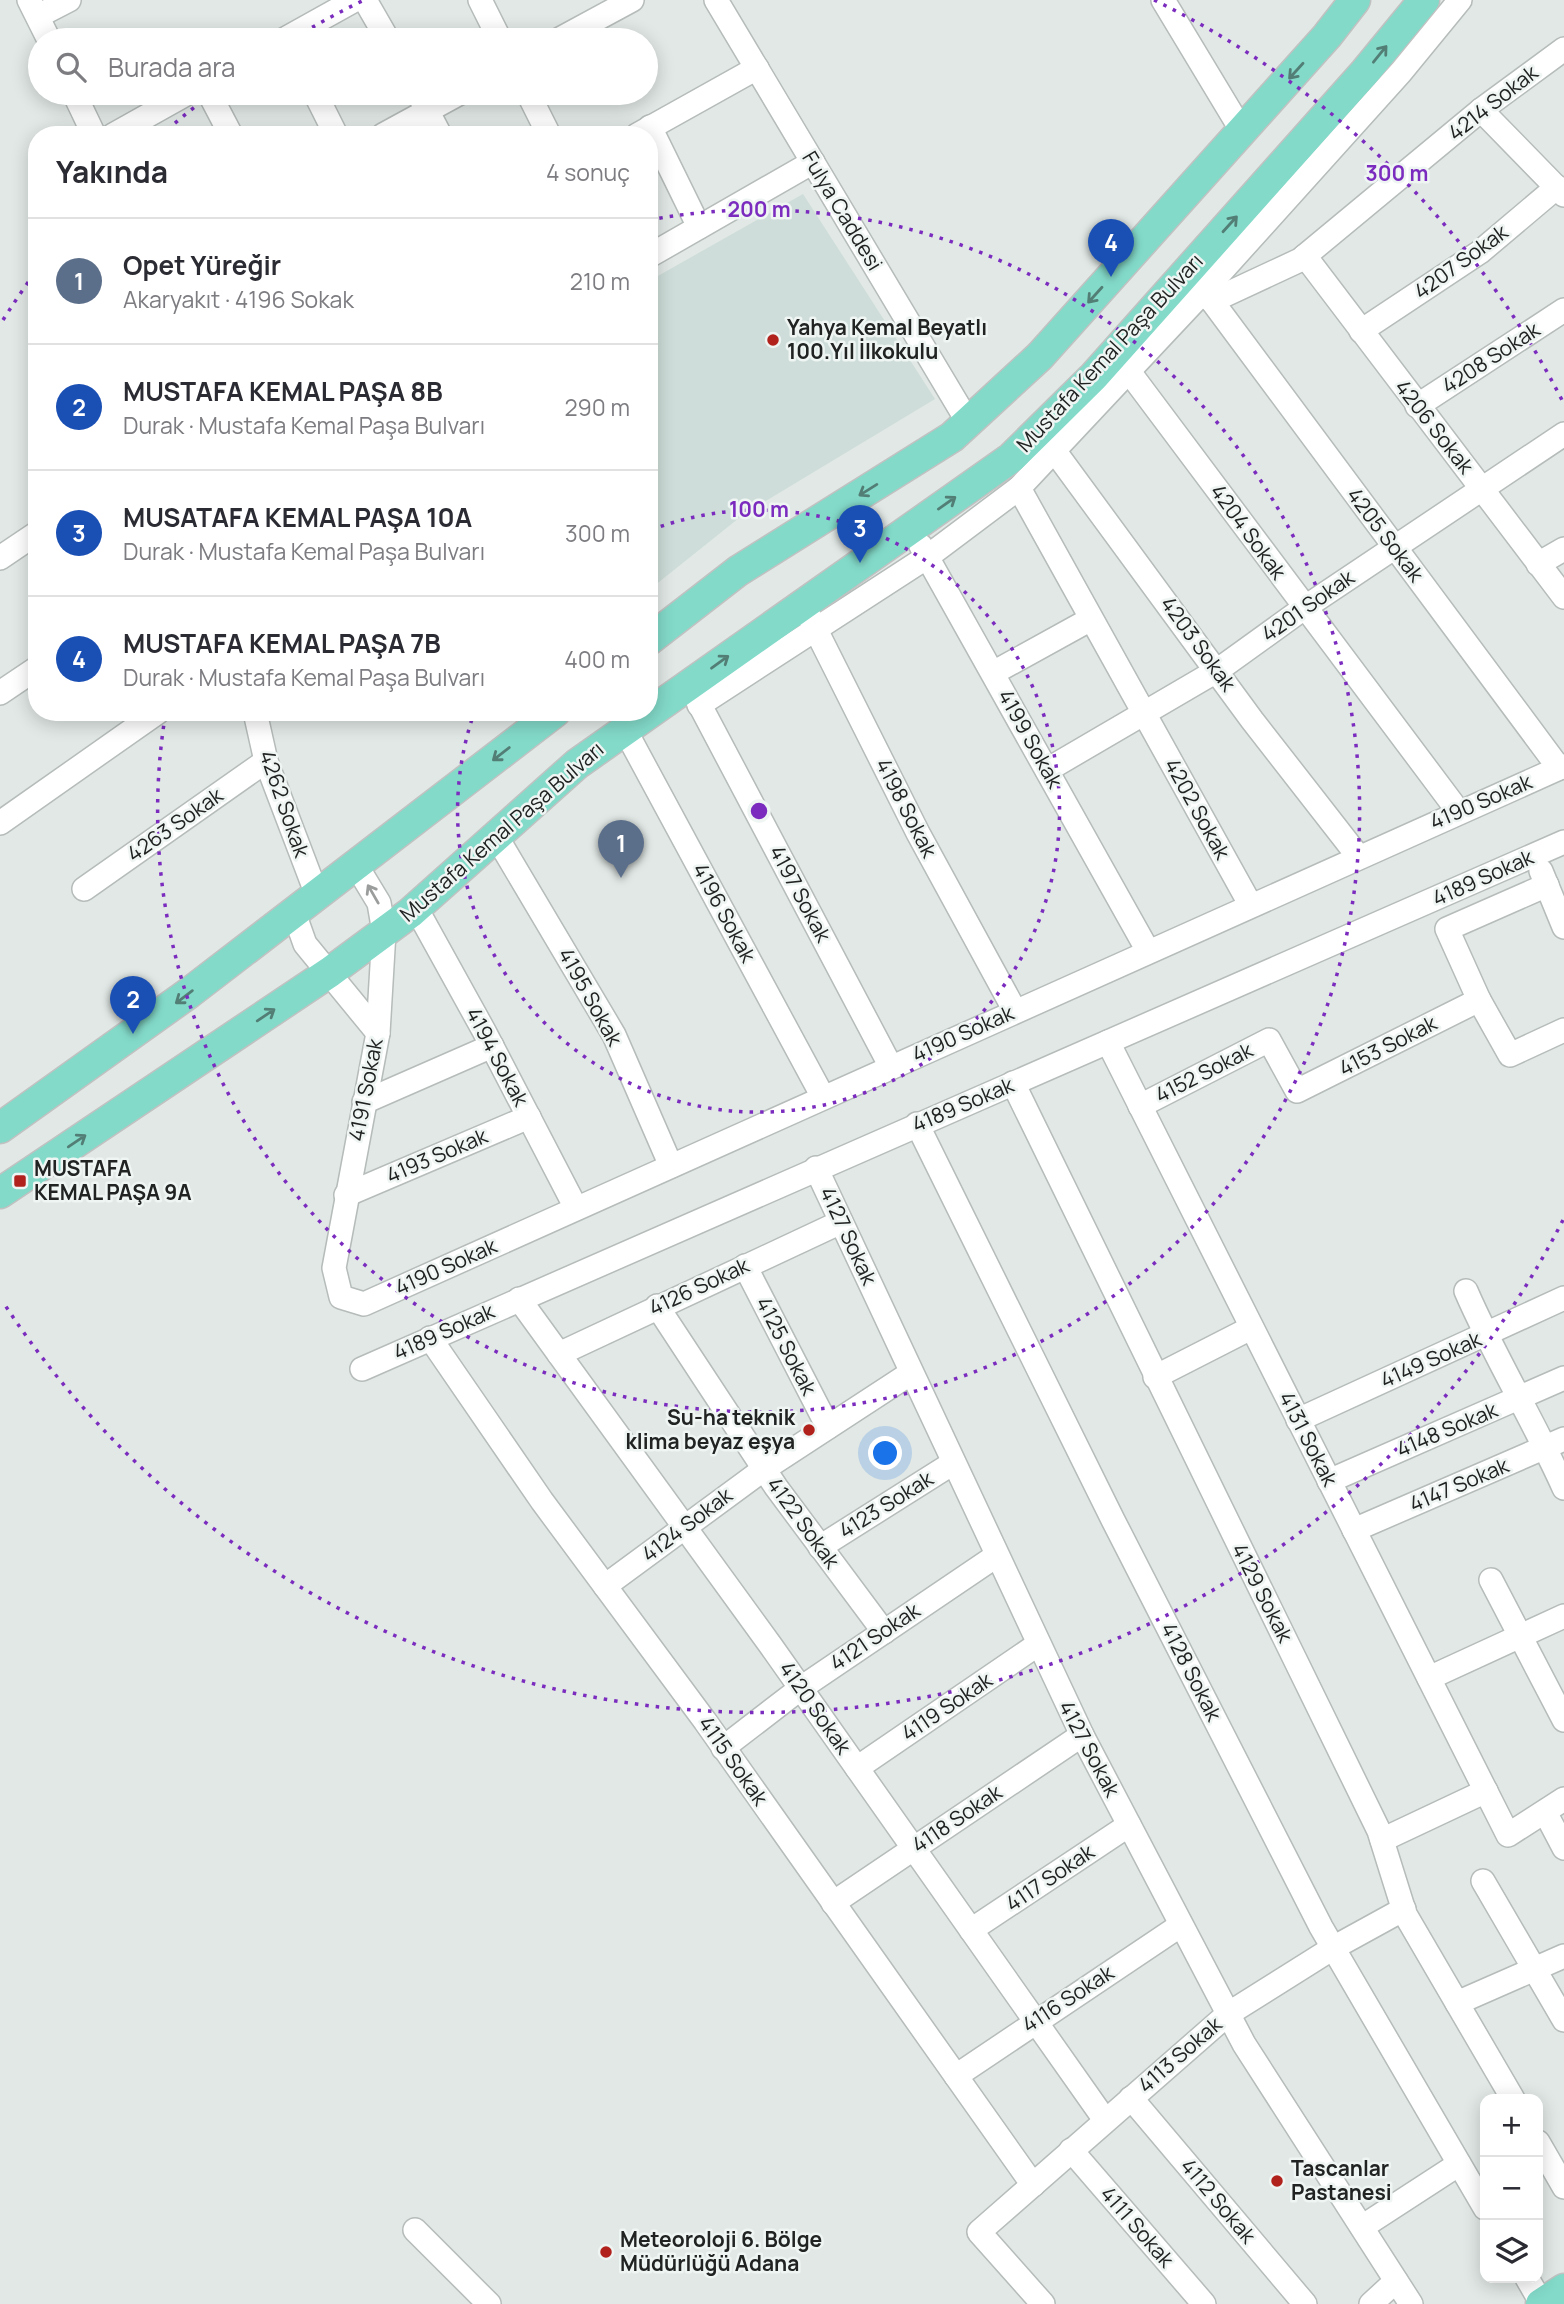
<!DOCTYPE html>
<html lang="tr">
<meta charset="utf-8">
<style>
:root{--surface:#fff;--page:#f7f7f7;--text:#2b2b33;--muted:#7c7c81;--line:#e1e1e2;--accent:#d93025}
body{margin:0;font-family:Manrope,sans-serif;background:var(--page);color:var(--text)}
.controls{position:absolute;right:21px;bottom:21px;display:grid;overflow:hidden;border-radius:14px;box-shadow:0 4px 18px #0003}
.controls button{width:63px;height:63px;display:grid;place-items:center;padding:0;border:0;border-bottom:2px solid var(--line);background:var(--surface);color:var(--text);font:35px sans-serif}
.you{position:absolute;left:886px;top:1454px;width:24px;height:24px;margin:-18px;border:5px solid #fff;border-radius:50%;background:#1a73e8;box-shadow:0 0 0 10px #1a73e833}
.badge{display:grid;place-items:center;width:46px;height:46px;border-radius:50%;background:var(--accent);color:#fff;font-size:23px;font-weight:700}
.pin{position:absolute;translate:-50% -58px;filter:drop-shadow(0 2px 4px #0008)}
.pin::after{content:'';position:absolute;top:37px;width:24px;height:21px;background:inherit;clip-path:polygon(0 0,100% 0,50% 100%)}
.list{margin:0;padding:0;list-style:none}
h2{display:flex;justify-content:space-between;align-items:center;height:91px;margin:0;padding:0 28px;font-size:30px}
h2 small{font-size:23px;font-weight:400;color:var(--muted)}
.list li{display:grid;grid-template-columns:46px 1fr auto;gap:21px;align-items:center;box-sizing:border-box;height:126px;padding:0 28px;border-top:2px solid var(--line)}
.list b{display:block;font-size:26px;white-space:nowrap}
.list p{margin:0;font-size:23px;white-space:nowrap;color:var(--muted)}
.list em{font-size:23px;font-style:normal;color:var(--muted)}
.icon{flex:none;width:38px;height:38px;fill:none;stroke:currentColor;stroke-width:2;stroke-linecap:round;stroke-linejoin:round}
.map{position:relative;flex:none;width:1564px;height:2304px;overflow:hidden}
.search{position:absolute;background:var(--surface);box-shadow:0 4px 18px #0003;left:28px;top:28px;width:630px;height:77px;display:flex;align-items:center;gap:18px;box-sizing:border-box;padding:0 24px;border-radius:38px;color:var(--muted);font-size:26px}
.panel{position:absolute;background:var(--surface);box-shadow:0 4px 18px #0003;left:28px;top:126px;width:630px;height:595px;border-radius:28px}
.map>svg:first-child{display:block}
.built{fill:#ceddd9}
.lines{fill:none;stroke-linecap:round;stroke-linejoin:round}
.minor-casing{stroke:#b5bcba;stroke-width:26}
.major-casing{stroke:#c1c1c1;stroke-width:33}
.minor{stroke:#fff;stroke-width:23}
.major{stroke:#83dac9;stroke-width:30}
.oneway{stroke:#527e76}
.oneway2{stroke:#9b9c9c}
.ring{fill:none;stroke:#7b2cbf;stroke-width:3.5;stroke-dasharray:3.5 7}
.poi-dot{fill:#b1221c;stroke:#eef5f3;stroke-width:2.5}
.labels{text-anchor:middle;stroke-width:5;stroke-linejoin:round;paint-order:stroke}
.street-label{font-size:21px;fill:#202322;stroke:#eef5f3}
.poi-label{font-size:21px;font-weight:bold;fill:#202322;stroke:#eef5f3;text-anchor:start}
.centre{fill:#7b2cbf;stroke:#eef5f3;stroke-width:3.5}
.ring-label{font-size:21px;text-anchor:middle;font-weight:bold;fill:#7b2cbf;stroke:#eef5f3;stroke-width:5;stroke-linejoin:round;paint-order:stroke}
</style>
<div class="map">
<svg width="1564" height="2304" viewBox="0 0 1564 2304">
<rect width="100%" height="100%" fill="#e1e8e5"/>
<path class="built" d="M803,194L935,399L744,514L649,590V281Z"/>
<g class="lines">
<g class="minor-casing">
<g id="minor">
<path d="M29,0L49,40"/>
<path d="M365,0L388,40"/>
<path d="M480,0L500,40"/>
<path d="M716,0L968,422"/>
<path d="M1163,0L1242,131"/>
<path d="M38,16L69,0"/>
<path d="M283,40L355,0"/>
<path d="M558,40L632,0"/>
<path d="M74,93L94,135"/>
<path d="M209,93L231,135"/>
<path d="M315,93L336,135"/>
<path d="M418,93L440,135"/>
<path d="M528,93L549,135"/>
<path d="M1481,110L1564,195"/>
<path d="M650,127L699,227"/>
<path d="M113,135L188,93"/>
<path d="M383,135L460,93"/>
<path d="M637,135L757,68"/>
<path d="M649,256L813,162"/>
<path d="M1305,256L1564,597"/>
<path d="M1202,292L1212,301L1300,260L1481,110L1564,49"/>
<path d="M1212,301L1559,768"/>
<path d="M1361,331L1480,252L1557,187"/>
<path d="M1121,361L1458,811"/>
<path d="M1417,406L1564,310"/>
<path d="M1045,438L1252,720L1358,856"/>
<path d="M1019,488L1250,904"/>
<path d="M921,546L1148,951"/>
<path d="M0,558L37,533"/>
<path d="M1538,564L1564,549"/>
<path d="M810,618L918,833L1015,1011"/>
<path d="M993,673L1091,619"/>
<path d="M692,690L891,1067"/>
<path d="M0,693L37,668"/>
<path d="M699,705L927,557L1019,488L1202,293L1401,72L1460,0"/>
<path d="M255,712L266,761L317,895"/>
<path d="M625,730L823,1097"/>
<path d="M1047,770L1218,670L1304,608L1564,434"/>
<path d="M0,823L158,712"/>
<path d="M496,836L614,1035L671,1166"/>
<path d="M356,865L379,903L384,932L378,1033L334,1268L341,1297L364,1304L1564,766"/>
<path d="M1541,871L1564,927"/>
<path d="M1547,885L1447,929L1479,1000L1510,1055L1564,1030"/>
<path d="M84,889L266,761"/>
<path d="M416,908L484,1031L576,1208"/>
<path d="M294,913L305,944L378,1033"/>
<path d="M1108,1042L1508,1835L1564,1799"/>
<path d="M1013,1083L1379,1831L1405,1914L1513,2099"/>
<path d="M364,1102L492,1046"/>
<path d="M1140,1106L1269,1040L1297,1091L1479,1000"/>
<path d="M917,1124L1113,1520L1321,1927L1485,2208"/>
<path d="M816,1168L1082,1735L1244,2044L1411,2304"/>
<path d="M346,1195L529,1117"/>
<path d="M745,1266L828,1427"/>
<path d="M1466,1291C1495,1358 1534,1421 1564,1488"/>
<path d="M519,1299L771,1646L1105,2120"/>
<path d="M657,1306L776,1487L884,1632"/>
<path d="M430,1338L542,1501L705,1721L1033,2185"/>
<path d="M559,1354L841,1222"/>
<path d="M362,1369L1564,842"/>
<path d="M1155,1377L1251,1328"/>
<path d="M1298,1420L1564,1298"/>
<path d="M1329,1481L1564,1378"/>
<path d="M1354,1530L1564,1439"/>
<path d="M820,1547L953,1463"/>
<path d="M1491,1580L1564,1720"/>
<path d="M605,1586L764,1469L911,1373"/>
<path d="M1429,1678L1564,1616"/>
<path d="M723,1748L801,1688L996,1556"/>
<path d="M857,1768L1037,1645"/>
<path d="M1545,1812L1564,1848"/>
<path d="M1382,1840L1486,1791"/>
<path d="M1483,1881L1564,2020"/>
<path d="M833,1903L1082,1735"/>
<path d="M971,1930L1129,1825"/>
<path d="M1457,2003L1564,1956"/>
<path d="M956,2076L1181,1925"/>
<path d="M1131,2098L1305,2304"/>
<path d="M1538,2142L1564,2187"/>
<path d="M1071,2150L1204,2304"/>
<path d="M1362,2227L1459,2164"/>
<path d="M415,2230L489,2304"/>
<path d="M1527,2278L1542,2304"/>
<path d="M1043,2304L979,2232L1228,2014L1333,1948L1404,1909"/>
<path d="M1371,2304L1396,2281"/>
</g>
</g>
<g class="major-casing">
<g id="major">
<path d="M649,640L738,571L952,437L1040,356L1327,36L1355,0"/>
<path d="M0,1128L189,993L555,712"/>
<path d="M0,1193L330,972L410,913L577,764L1011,458L1094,376L1365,72L1424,0"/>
<path d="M1541,2304L1564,2289"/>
</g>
</g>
<use href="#minor" class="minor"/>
<use href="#major" class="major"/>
</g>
<defs><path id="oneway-shaft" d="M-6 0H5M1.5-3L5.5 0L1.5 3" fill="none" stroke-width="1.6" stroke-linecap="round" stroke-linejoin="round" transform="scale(1.75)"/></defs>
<g class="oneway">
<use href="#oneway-shaft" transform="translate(1380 54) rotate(-51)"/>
<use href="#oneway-shaft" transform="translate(1296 71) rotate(132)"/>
<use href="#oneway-shaft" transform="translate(1230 224) rotate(-48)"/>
<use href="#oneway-shaft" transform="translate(1095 295) rotate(132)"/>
<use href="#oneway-shaft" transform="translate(868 490) rotate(148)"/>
<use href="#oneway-shaft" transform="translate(947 503) rotate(-35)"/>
<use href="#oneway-shaft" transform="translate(720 662) rotate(-36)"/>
<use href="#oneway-shaft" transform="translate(501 754) rotate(142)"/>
<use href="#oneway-shaft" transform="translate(184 997) rotate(143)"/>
<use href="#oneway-shaft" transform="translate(266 1015) rotate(-34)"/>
<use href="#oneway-shaft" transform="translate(77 1141) rotate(-34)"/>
</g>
<use class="oneway2" href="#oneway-shaft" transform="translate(373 894) rotate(-120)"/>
<g class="ring">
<path d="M651 530A301 301 0 1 1 474 713"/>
<path d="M649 220A601 601 0 1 1 165 717"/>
<path d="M1563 1220A902 902 0 0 1 3 1302M3 320A902 902 0 0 1 34 274M167 130A902 902 0 0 1 210 95M294 38A902 902 0 0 1 364 0M1154 0A902 902 0 0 1 1563 402"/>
</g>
<g class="poi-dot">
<circle cx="773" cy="340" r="7"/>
<rect x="13" y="1174" width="14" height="14" rx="3.5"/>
<circle cx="809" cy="1430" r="7"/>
<circle cx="1277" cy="2181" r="7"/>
<circle cx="606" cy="2252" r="7"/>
</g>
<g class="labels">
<g class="street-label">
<text transform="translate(1493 103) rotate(-38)" y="7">4214 Sokak</text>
<text transform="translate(842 211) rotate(59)" y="7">Fulya Caddesi</text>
<text transform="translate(1461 262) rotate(-36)" y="7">4207 Sokak</text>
<text transform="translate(1110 353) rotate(-47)" y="7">Mustafa Kemal Paşa Bulvarı</text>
<text transform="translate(1491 358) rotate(-33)" y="7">4208 Sokak</text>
<text transform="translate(1434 427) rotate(52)" y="7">4206 Sokak</text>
<text transform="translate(1248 532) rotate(54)" y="7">4204 Sokak</text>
<text transform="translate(1385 535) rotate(53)" y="7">4205 Sokak</text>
<text transform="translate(1308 606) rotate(-35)" y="7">4201 Sokak</text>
<text transform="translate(1198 644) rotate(54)" y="7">4203 Sokak</text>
<text transform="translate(1030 739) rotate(61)" y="7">4199 Sokak</text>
<text transform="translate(1481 802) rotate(-23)" y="7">4190 Sokak</text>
<text transform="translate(284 804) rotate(71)" y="7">4262 Sokak</text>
<text transform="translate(906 808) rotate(63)" y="7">4198 Sokak</text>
<text transform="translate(1197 809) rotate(61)" y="7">4202 Sokak</text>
<text transform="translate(175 825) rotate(-35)" y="7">4263 Sokak</text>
<text transform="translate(502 832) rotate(-41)" y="7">Mustafa Kemal Paşa Bulvarı</text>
<text transform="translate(1483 878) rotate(-24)" y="7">4189 Sokak</text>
<text transform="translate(800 894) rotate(62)" y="7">4197 Sokak</text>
<text transform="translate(724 913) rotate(62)" y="7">4196 Sokak</text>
<text transform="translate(590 997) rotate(61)" y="7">4195 Sokak</text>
<text transform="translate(963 1034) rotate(-24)" y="7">4190 Sokak</text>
<text transform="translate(1388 1046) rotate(-27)" y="7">4153 Sokak</text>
<text transform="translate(497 1057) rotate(62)" y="7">4194 Sokak</text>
<text transform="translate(1204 1073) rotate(-27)" y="7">4152 Sokak</text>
<text transform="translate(366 1090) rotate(-79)" y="7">4191 Sokak</text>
<text transform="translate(963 1105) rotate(-23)" y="7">4189 Sokak</text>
<text transform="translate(437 1156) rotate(-23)" y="7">4193 Sokak</text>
<text transform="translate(848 1236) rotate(65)" y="7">4127 Sokak</text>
<text transform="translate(446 1267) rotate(-24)" y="7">4190 Sokak</text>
<text transform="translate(699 1287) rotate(-25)" y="7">4126 Sokak</text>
<text transform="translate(444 1332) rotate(-24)" y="7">4189 Sokak</text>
<text transform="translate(786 1346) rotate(63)" y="7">4125 Sokak</text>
<text transform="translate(1431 1360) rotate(-24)" y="7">4149 Sokak</text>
<text transform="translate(1447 1430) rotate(-23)" y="7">4148 Sokak</text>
<text transform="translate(1308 1439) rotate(63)" y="7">4131 Sokak</text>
<text transform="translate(1459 1485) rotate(-23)" y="7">4147 Sokak</text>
<text transform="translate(886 1505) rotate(-32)" y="7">4123 Sokak</text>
<text transform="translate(803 1523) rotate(54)" y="7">4122 Sokak</text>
<text transform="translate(687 1525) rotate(-37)" y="7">4124 Sokak</text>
<text transform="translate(1262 1593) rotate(63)" y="7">4129 Sokak</text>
<text transform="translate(875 1637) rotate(-34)" y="7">4121 Sokak</text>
<text transform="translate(1191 1672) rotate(63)" y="7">4128 Sokak</text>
<text transform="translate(947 1707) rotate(-34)" y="7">4119 Sokak</text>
<text transform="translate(815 1708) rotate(55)" y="7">4120 Sokak</text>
<text transform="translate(1089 1749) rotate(62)" y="7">4127 Sokak</text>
<text transform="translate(733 1761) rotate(55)" y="7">4115 Sokak</text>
<text transform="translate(957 1819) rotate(-34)" y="7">4118 Sokak</text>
<text transform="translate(1050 1878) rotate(-34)" y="7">4117 Sokak</text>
<text transform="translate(1068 1999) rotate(-33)" y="7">4116 Sokak</text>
<text transform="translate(1180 2055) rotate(-41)" y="7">4113 Sokak</text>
<text transform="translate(1218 2201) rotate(50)" y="7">4112 Sokak</text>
<text transform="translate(1137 2227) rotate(49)" y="7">4111 Sokak</text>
</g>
<g class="poi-label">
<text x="787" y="335">Yahya Kemal Beyatlı<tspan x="787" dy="24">100.Yıl İlkokulu</tspan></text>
<text x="34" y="1176">MUSTAFA<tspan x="34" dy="24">KEMAL PAŞA 9A</tspan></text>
<text x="795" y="1425" text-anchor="end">Su-ha teknik<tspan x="795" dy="24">klima beyaz eşya</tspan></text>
<text x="1291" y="2176">Tascanlar<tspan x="1291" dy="24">Pastanesi</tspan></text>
<text x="620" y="2247">Meteoroloji 6. Bölge<tspan x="620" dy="24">Müdürlüğü Adana</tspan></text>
</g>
</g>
<circle cx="759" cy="811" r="10" class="centre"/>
<g class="ring-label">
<text x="1397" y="181">300 m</text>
<text x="759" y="217">200 m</text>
<text x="759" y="517">100 m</text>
</g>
</svg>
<div class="controls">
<button>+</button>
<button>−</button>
<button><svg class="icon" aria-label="layers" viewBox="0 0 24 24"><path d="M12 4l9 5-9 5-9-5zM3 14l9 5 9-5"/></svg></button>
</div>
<div class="you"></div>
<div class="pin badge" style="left:621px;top:878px;background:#5c6f8a">1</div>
<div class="pin badge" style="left:133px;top:1034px;background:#1a4fb4">2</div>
<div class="pin badge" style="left:860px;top:563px;background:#1a4fb4">3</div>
<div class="pin badge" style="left:1111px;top:277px;background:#1a4fb4">4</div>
<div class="search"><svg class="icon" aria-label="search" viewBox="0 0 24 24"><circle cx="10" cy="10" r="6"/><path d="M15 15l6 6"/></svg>Burada ara</div>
<section class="panel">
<h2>Yakında<small>4 sonuç</small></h2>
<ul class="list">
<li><span class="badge" style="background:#5c6f8a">1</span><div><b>Opet Yüreğir</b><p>Akaryakıt · 4196 Sokak</p></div><em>210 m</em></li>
<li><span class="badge" style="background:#1a4fb4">2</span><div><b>MUSTAFA KEMAL PAŞA 8B</b><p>Durak · Mustafa Kemal Paşa Bulvarı</p></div><em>290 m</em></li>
<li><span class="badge" style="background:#1a4fb4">3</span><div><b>MUSATAFA KEMAL PAŞA 10A</b><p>Durak · Mustafa Kemal Paşa Bulvarı</p></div><em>300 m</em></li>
<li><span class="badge" style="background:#1a4fb4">4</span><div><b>MUSTAFA KEMAL PAŞA 7B</b><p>Durak · Mustafa Kemal Paşa Bulvarı</p></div><em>400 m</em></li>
</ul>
</section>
</div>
